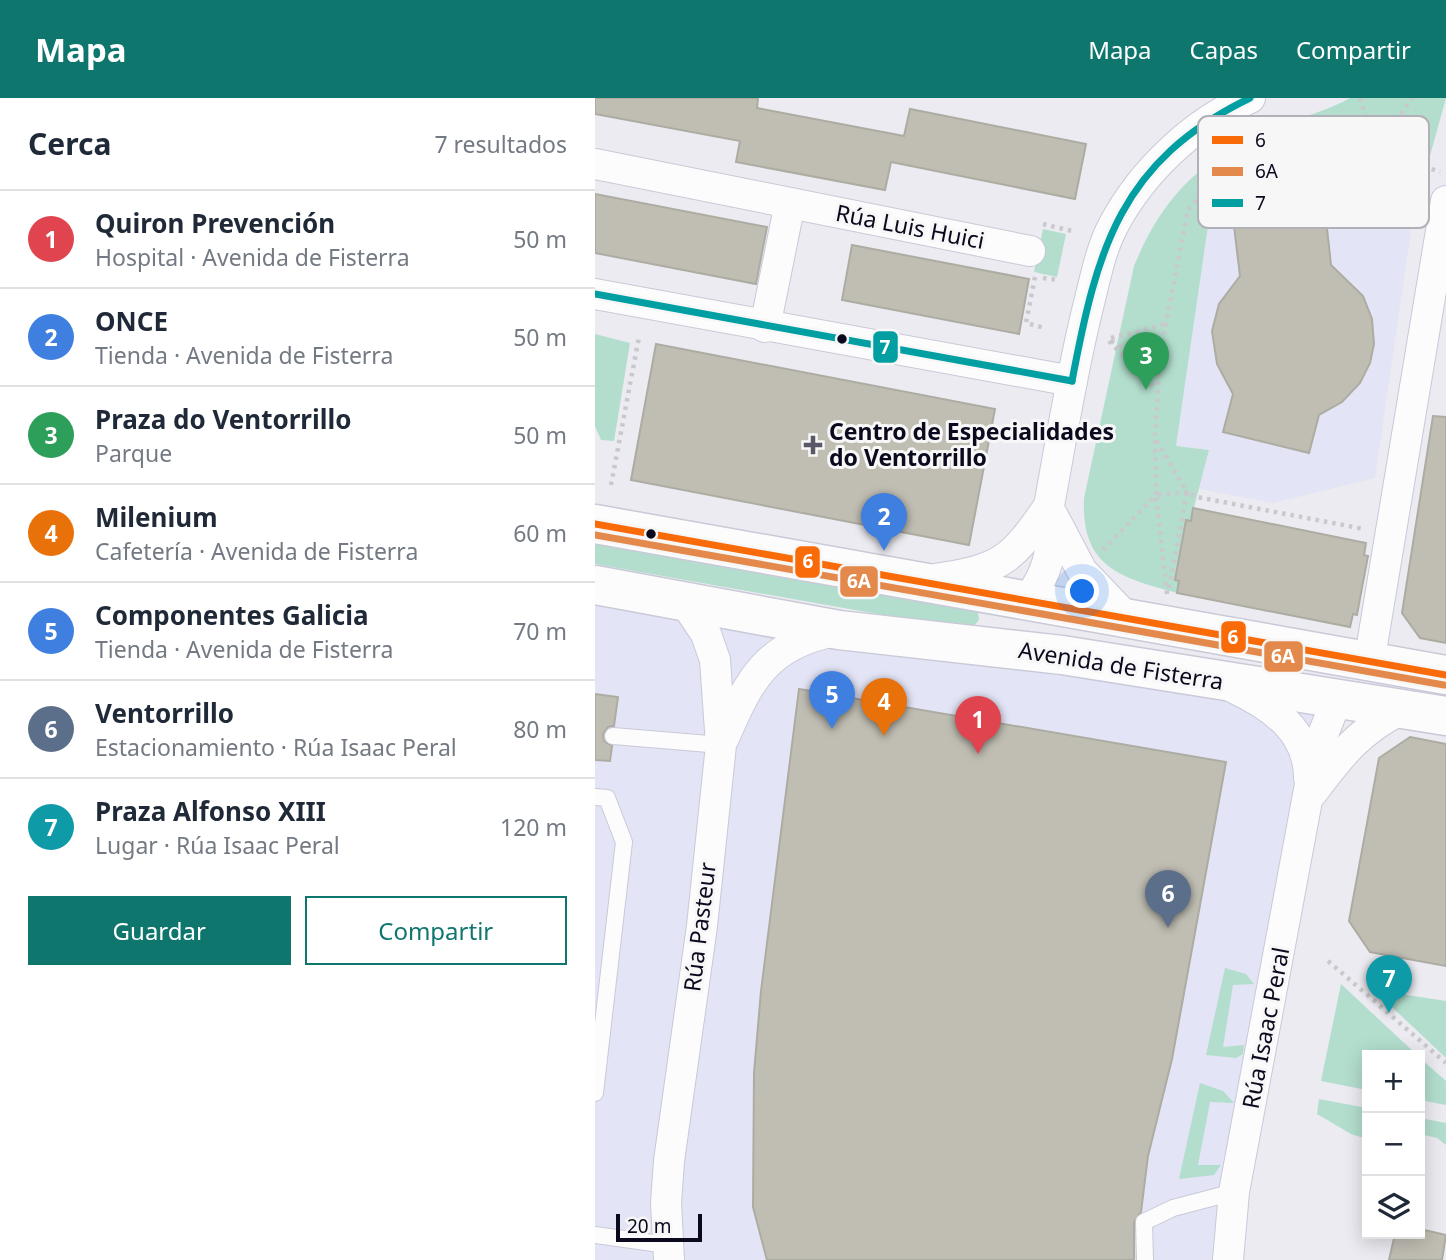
<!DOCTYPE html>
<html lang="es">
<meta charset="utf-8">
<style>
:root{--surface:#fff;--page:#f2f2f3;--text:#1f2937;--muted:#747a83;--line:#e0e1e3;--accent:#0f766e}
body{margin:0;font-family:"Noto Sans",sans-serif;background:var(--page);color:var(--text)}
.controls{position:absolute;right:21px;bottom:21px;display:grid;overflow:hidden;border-radius:0px;box-shadow:0 4px 18px #0003}
.controls button{width:63px;height:63px;display:grid;place-items:center;padding:0;border:0;border-bottom:2px solid var(--line);background:var(--surface);color:var(--text);font:35px sans-serif}
.scale{position:absolute;left:21px;bottom:18px;width:86px;box-sizing:border-box;padding-left:7px;border:4px solid #0b091d;border-top:0;font-size:19px;line-height:24px;white-space:nowrap;color:#0b091d;-webkit-text-stroke:5px #f7f7f7;paint-order:stroke}
.you{position:absolute;left:488px;top:494px;width:24px;height:24px;margin:-18px;border:5px solid #fff;border-radius:50%;background:#1a73e8;box-shadow:0 0 0 10px #1a73e833}
.badge{display:grid;place-items:center;width:46px;height:46px;border-radius:50%;background:var(--accent);color:#fff;font-size:23px;font-weight:700}
.pin{position:absolute;translate:-50% -58px;filter:drop-shadow(0 2px 4px #0008)}
.pin::after{content:'';position:absolute;top:37px;width:24px;height:21px;background:inherit;clip-path:polygon(0 0,100% 0,50% 100%)}
.list{margin:0;padding:0;list-style:none}
h2{display:flex;justify-content:space-between;align-items:center;height:91px;margin:0;padding:0 28px;font-size:30px}
h2 small{font-size:23px;font-weight:400;color:var(--muted)}
.list li{display:grid;grid-template-columns:46px 1fr auto;gap:21px;align-items:center;box-sizing:border-box;height:98px;padding:0 28px;border-top:2px solid var(--line)}
.list b{display:block;font-size:26px;white-space:nowrap}
.list p{margin:0;font-size:23px;white-space:nowrap;color:var(--muted)}
.list em{font-size:23px;font-style:normal;color:var(--muted)}
.actions{display:flex;gap:14px;padding:21px 28px}
.actions a{flex:1;padding:16px 0;border:2px solid var(--accent);border-radius:0px;text-align:center;font-size:24px;color:var(--accent)}
.actions .main{background:var(--accent);color:#fff}
.icon{flex:none;width:38px;height:38px;fill:none;stroke:currentColor;stroke-width:2;stroke-linecap:round;stroke-linejoin:round}
.map{position:relative;flex:none;width:851px;height:1162px;overflow:hidden}
header{display:flex;align-items:center;gap:42px;box-sizing:border-box;height:98px;padding:0 35px;background:var(--accent);color:#fff}
header strong{font-size:33px}
nav{display:flex;gap:38px;margin-inline-start:auto;font-size:24px}
main{display:flex}
aside{flex:1;background:var(--surface)}
.map>svg:first-child{display:block}
.built{fill:#e3e4f5}
.green{fill:#b3dece}
.building{fill:#c0beb3;stroke:#adaca3;stroke-width:2}
.lines{fill:none;stroke-linecap:round;stroke-linejoin:round}
.lane-casing{stroke:#c9c9d8;stroke-width:18}
.street-casing{stroke:#c9c9d8;stroke-width:32}
.secondary-casing{stroke:#c9c9d8;stroke-width:41}
.path{stroke:#c9c9cd;stroke-width:4.5;stroke-dasharray:3.5 5;stroke-linecap:butt}
.lane{stroke:#fcfcfd;stroke-width:16}
.street{stroke:#fcfcfd;stroke-width:30}
.secondary{stroke:#fcfcfd;stroke-width:38}
.bus-1-casing{stroke:#f7f7f7;stroke-width:12}
.bus-2-casing{stroke:#f7f7f7;stroke-width:12}
.bus-3-casing{stroke:#f7f7f7;stroke-width:12}
.bus-1{stroke:#f96b09;stroke-width:7}
.bus-2{stroke:#e4894c;stroke-width:7}
.bus-3{stroke:#019fa2;stroke-width:7}
.bus-dot{fill:#0b091d;stroke:#f7f7f7;stroke-width:2.5}
.poi-dot{fill:#595867;stroke:#f7f7f7;stroke-width:2.5}
.labels{text-anchor:middle;stroke-width:6;stroke-linejoin:round;paint-order:stroke}
.street-label{font-size:23px;fill:#0b091d;stroke:#f7f7f7}
.poi-label{font-size:23px;font-weight:bold;fill:#0b091d;stroke:#f7f7f7;text-anchor:start}
.key{fill:#f7f7f7;stroke:#b0b0b6;stroke-width:2}
.key-label{font-size:19px;fill:#0b091d}
.line-badge{stroke:#f7f7f7;stroke-width:2.5}
.badge-label{font-size:19px;text-anchor:middle;font-weight:bold;fill:#fff}
</style>
<header>
<strong>Mapa</strong>
<nav><a>Mapa</a><a>Capas</a><a>Compartir</a></nav>
</header>
<main>
<aside>
<h2>Cerca<small>7 resultados</small></h2>
<ul class="list">
<li><span class="badge" style="background:#e0444e">1</span><div><b>Quiron Prevención</b><p>Hospital · Avenida de Fisterra</p></div><em>50 m</em></li>
<li><span class="badge" style="background:#3f7fe0">2</span><div><b>ONCE</b><p>Tienda · Avenida de Fisterra</p></div><em>50 m</em></li>
<li><span class="badge" style="background:#2e9e5b">3</span><div><b>Praza do Ventorrillo</b><p>Parque</p></div><em>50 m</em></li>
<li><span class="badge" style="background:#e8710a">4</span><div><b>Milenium</b><p>Cafetería · Avenida de Fisterra</p></div><em>60 m</em></li>
<li><span class="badge" style="background:#3f7fe0">5</span><div><b>Componentes Galicia</b><p>Tienda · Avenida de Fisterra</p></div><em>70 m</em></li>
<li><span class="badge" style="background:#5c6f8a">6</span><div><b>Ventorrillo</b><p>Estacionamiento · Rúa Isaac Peral</p></div><em>80 m</em></li>
<li><span class="badge" style="background:#0f9aa8">7</span><div><b>Praza Alfonso XIII</b><p>Lugar · Rúa Isaac Peral</p></div><em>120 m</em></li>
</ul>
<div class="actions"><a class="main">Guardar</a><a>Compartir</a></div>
</aside>
<div class="map">
<svg width="851" height="1162" viewBox="0 0 851 1162">
<rect width="100%" height="100%" fill="#ebebf1"/>
<g class="built">
<path d="M692,55L818,119L780,380L678,405L604,391L614,352L581,348L614,121Z"/>
<path d="M0,506L732,609L633,1162H0Z"/>
</g>
<g class="green">
<path d="M755,0H851L818,119L692,55L614,121L581,348L614,352L580,482L584,483L582,495C524,479 486,469 489,400L539,168C570,93 610,58 685,28C708,18 732,13 755,0Z"/>
<path d="M448,131L471,136L462,179L439,174Z"/>
<path d="M0,236L35,245L19,343L6,342L0,328Z"/>
<path d="M0,443L371,510L383,514L384,522L379,528L367,531L0,466Z"/>
<path d="M630,870L651,876L659,886L638,887L628,949L649,947L648,956L641,960L611,957Z"/>
<path d="M746,886L822,957H772V992L726,983Z"/>
<path d="M779,892L851,903V960Z"/>
<path d="M825,960L851,983V1007L825,1002Z"/>
<path d="M605,985L628,993L639,1005L615,1004L603,1067H626L619,1077L584,1081Z"/>
<path d="M724,1001L772,1010V1041L756,1036L722,1016Z"/>
<path d="M825,1020L851,1025V1047L842,1040L825,1036Z"/>
</g>
<g class="building">
<path d="M0,0H163L162,10L309,38L315,11L491,46L480,101L296,64L290,92L141,64L145,43L0,16Z"/>
<path d="M0,96L172,129L161,186L0,155Z"/>
<path d="M729,103L736,167L768,198L777,221L779,246L775,265L765,285L747,304L724,317L714,355L628,334L638,296L622,266L617,233L624,206L645,178L639,128L649,127L647,112Z"/>
<path d="M257,147L434,181L424,236L247,202Z"/>
<path d="M61,246L400,311L374,447L36,382Z"/>
<path d="M838,318L851,319V545L825,540L807,515Z"/>
<path d="M598,410L771,445L769,457L773,458L766,495L762,517L758,516L755,529L582,495L584,483L580,482L591,422L596,423Z"/>
<path d="M204,591L631,664L577,961L553,1058L546,1114L539,1124V1162H172L158,1109L159,975L166,893Z"/>
<path d="M0,596L23,599L19,628L13,629L8,636L9,643L17,648L15,663L0,662Z"/>
<path d="M815,639L851,646V868L775,854L754,823L784,660Z"/>
<path d="M825,1131L851,1137L847,1162H794L800,1136H825Z"/>
</g>
<g class="lines">
<g class="lane-casing">
<g id="lane">
<path d="M18,638L126,647"/>
<path d="M0,699L12,700L29,744L0,995"/>
<path d="M0,1137L72,1147"/>
<path d="M550,1162L549,1124L578,1110L639,1094"/>
</g>
</g>
<g class="street-casing">
<g id="street">
<path d="M0,66L435,153"/>
<path d="M0,196L477,283"/>
<path d="M170,229L195,105"/>
<path d="M458,418L487,473L530,518"/>
<path d="M340,481C407,471 416,463 454,408"/>
<path d="M433,503C446,482 456,465 456,439C456,427 452,415 455,402C467,338 477,273 493,209C500,182 505,153 518,128C547,73 599,24 655,0"/>
<path d="M774,565L851,103"/>
<path d="M639,590C677,608 714,633 714,680"/>
<path d="M129,640C155,580 171,548 239,533"/>
<path d="M717,695C746,656 764,633 807,611"/>
<path d="M74,1162L71,1105L74,1063L107,828L126,647L120,562L111,536L89,503"/>
<path d="M633,1162L639,1094L721,654L742,601"/>
</g>
</g>
<g class="secondary-casing">
<g id="secondary">
<path d="M0,426L851,577"/>
<path d="M0,487L244,532L467,557L851,618"/>
</g>
</g>
<g class="path">
<path d="M765,0L782,50"/>
<path d="M682,26L747,39L845,74"/>
<path d="M782,51L817,0"/>
<path d="M763,91L771,73"/>
<path d="M448,126L477,133"/>
<path d="M440,179L431,225L450,230"/>
<path d="M448,180L463,182"/>
<path d="M516,240L570,226"/>
<path d="M514,243L562,292"/>
<path d="M516,243L564,267"/>
<path d="M16,387L44,239"/>
<path d="M508,452L561,397L560,342"/>
<path d="M574,490L592,394L602,399L769,431"/>
<path d="M572,496L561,397L592,394L560,340L565,255L593,112L626,75L615,59"/>
<path d="M733,863L851,965"/>
</g>
<use href="#lane" class="lane"/>
<use href="#street" class="street"/>
<use href="#secondary" class="secondary"/>
<g class="bus-1-casing">
<path id="bus-1" d="M0,426L851,577"/>
</g>
<g class="bus-2-casing">
<path id="bus-2" d="M0,437L849,587"/>
</g>
<g class="bus-3-casing">
<g id="bus-3">
<path d="M0,196L477,283"/>
<path d="M477,283C502,151 525,63 655,0"/>
</g>
</g>
<use href="#bus-1" class="bus-1"/>
<use href="#bus-2" class="bus-2"/>
<use href="#bus-3" class="bus-3"/>
</g>
<g class="bus-dot">
<circle cx="247" cy="241" r="6"/>
<circle cx="56" cy="436" r="6"/>
</g>
<path class="poi-dot" d="M214.5 336.5h7v7h7v7h-7v7h-7v-7h-7v-7h7z"/>
<g class="labels">
<g class="street-label">
<text transform="translate(315 129) rotate(11)" y="8">Rúa Luis Huici</text>
<text transform="translate(526 568) rotate(9)" y="8">Avenida de Fisterra</text>
<text transform="translate(105 829) rotate(-83)" y="8">Rúa Pasteur</text>
<text transform="translate(671 930) rotate(-79)" y="8">Rúa Isaac Peral</text>
</g>
<g class="poi-label">
<text x="234" y="342">Centro de Especialidades<tspan x="234" dy="26">do Ventorrillo</tspan></text>
</g>
</g>
<rect x="603" y="18" width="231" height="112" rx="10" class="key"/>
<rect x="617" y="38" width="31" height="8" fill="#f96b09"/>
<rect x="617" y="69" width="31" height="9" fill="#e4894c"/>
<rect x="617" y="101" width="31" height="8" fill="#019fa2"/>
<g class="key-label">
<text x="660" y="49">6</text>
<text x="660" y="80">6A</text>
<text x="660" y="112">7</text>
</g>
<g class="line-badge">
<rect x="277" y="232" width="27" height="34" rx="7" fill="#019fa2"/>
<rect x="199" y="447" width="27" height="34" rx="7" fill="#f96b09"/>
<rect x="244" y="467" width="40" height="33" rx="7" fill="#e4894c"/>
<rect x="625" y="522" width="27" height="34" rx="7" fill="#f96b09"/>
<rect x="668" y="542" width="41" height="33" rx="7" fill="#e4894c"/>
</g>
<g class="badge-label">
<text x="290" y="256">7</text>
<text x="213" y="470">6</text>
<text x="264" y="490">6A</text>
<text x="638" y="546">6</text>
<text x="688" y="565">6A</text>
</g>
</svg>
<div class="controls">
<button>+</button>
<button>−</button>
<button><svg class="icon" aria-label="layers" viewBox="0 0 24 24"><path d="M12 4l9 5-9 5-9-5zM3 14l9 5 9-5"/></svg></button>
</div>
<div class="scale">20 m</div>
<div class="you"></div>
<div class="pin badge" style="left:383px;top:656px;background:#e0444e">1</div>
<div class="pin badge" style="left:289px;top:453px;background:#3f7fe0">2</div>
<div class="pin badge" style="left:551px;top:292px;background:#2e9e5b">3</div>
<div class="pin badge" style="left:289px;top:638px;background:#e8710a">4</div>
<div class="pin badge" style="left:237px;top:631px;background:#3f7fe0">5</div>
<div class="pin badge" style="left:573px;top:830px;background:#5c6f8a">6</div>
<div class="pin badge" style="left:794px;top:915px;background:#0f9aa8">7</div>
</div>
</main>
